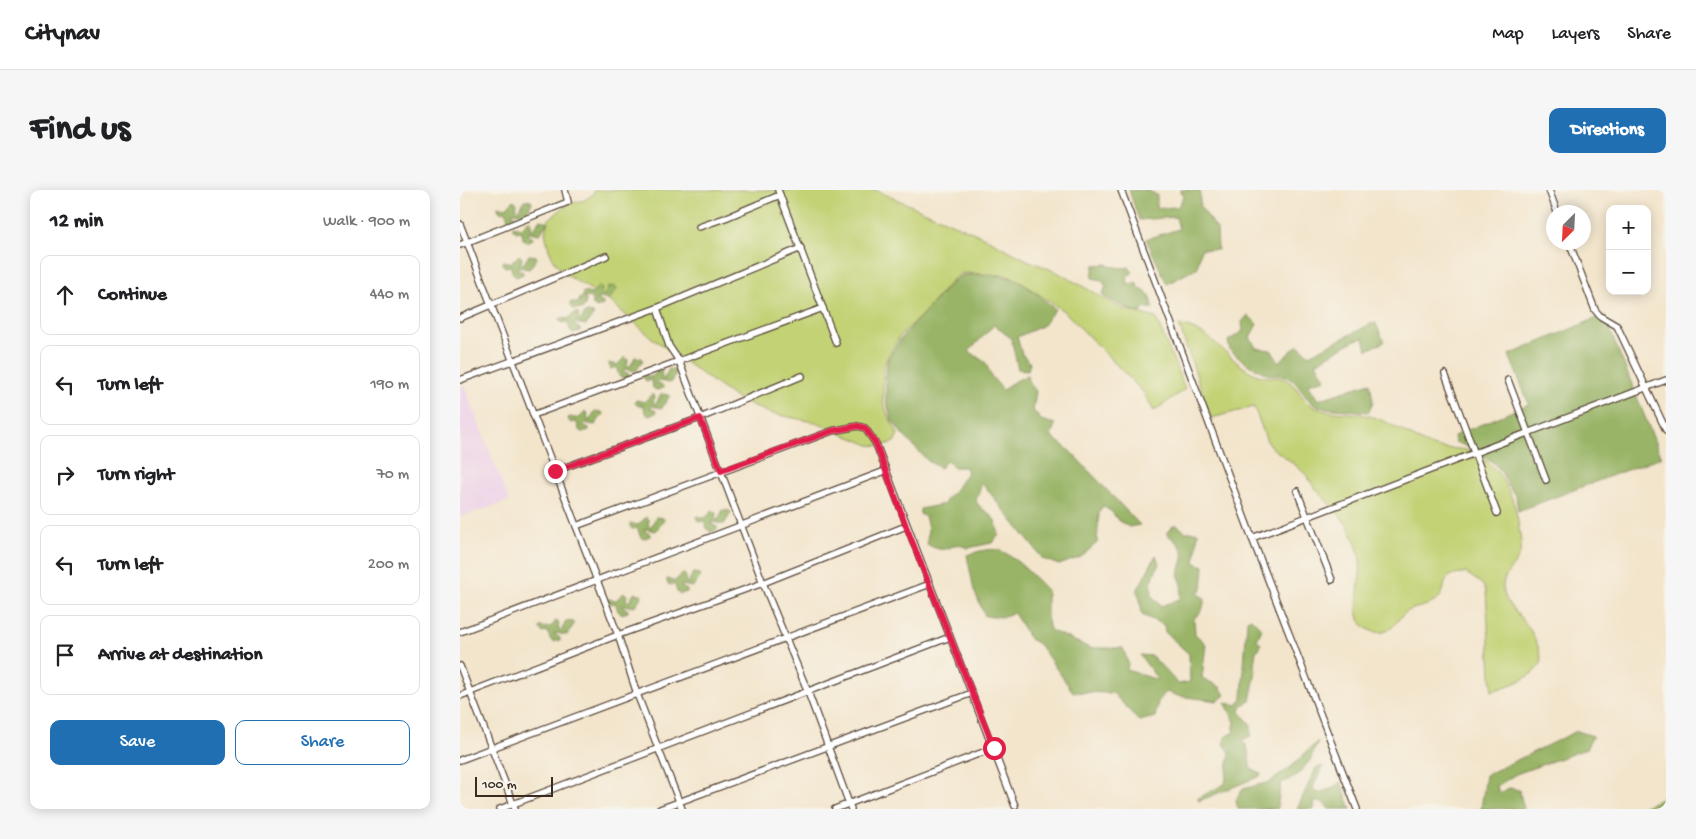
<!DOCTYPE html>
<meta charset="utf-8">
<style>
:root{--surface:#fff;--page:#f6f6f6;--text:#202124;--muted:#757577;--line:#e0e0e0;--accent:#1f6fb2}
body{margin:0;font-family:"Gochi Hand",sans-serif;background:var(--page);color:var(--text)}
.controls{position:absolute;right:15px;top:15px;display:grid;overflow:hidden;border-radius:10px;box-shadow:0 2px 12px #0003}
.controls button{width:45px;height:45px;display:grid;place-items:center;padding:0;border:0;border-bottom:1px solid var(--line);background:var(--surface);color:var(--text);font:25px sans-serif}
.compass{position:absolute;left:1086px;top:15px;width:45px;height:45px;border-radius:50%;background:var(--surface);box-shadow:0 2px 12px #0003;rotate:204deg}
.scale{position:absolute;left:15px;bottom:12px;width:78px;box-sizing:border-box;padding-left:5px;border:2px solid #3b2a1e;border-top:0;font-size:14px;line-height:18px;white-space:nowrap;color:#3b2a1e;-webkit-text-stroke:4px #f7f3e8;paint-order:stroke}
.stop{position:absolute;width:15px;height:15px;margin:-11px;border:4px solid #e11d48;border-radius:50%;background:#fff}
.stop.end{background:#e11d48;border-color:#fff;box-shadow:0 1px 5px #0008}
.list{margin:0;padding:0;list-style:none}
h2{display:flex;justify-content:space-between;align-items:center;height:65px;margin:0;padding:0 20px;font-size:21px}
h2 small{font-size:16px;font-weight:400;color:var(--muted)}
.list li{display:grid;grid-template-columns:32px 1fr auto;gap:15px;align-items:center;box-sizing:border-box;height:80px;margin:0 10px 10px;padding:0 10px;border:1px solid var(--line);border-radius:10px}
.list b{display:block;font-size:19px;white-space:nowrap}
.list em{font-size:16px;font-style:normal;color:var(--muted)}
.actions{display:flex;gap:10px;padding:15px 20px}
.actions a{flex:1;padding:11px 0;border:1px solid var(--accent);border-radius:10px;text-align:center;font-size:18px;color:var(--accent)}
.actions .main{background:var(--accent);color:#fff}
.icon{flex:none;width:28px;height:28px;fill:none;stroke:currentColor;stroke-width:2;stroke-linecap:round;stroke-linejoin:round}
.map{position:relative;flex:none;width:1206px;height:619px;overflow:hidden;border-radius:10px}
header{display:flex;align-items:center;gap:30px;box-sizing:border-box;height:70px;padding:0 25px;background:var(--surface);border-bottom:1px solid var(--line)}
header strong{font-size:24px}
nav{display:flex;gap:28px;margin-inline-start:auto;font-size:18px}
.intro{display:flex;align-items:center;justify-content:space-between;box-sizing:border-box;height:120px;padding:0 30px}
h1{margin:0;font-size:35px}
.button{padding:12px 22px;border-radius:10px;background:var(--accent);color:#fff;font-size:18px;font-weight:700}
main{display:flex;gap:30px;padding:0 30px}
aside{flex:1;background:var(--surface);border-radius:10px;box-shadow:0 2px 12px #0003}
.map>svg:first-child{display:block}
.built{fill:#edd0e8}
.green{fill:#c2d274;stroke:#7e7e49}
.forest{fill:#99b466;stroke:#6a6f42}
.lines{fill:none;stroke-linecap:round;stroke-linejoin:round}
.minor-casing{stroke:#574638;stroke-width:8}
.minor{stroke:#fff;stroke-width:5.5}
.route{stroke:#e11d48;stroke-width:6}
</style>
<header>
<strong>Citynav</strong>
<nav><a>Map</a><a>Layers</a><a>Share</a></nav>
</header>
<div class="intro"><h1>Find us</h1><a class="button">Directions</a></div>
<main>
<aside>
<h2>12 min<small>Walk · 900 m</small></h2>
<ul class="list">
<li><svg class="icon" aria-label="ahead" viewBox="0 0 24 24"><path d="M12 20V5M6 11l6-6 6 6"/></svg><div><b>Continue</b></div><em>440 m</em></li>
<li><svg class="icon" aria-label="left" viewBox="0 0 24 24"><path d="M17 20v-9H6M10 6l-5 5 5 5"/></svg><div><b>Turn left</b></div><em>190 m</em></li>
<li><svg class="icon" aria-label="right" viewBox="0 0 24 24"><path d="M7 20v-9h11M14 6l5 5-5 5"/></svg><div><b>Turn right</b></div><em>70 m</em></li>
<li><svg class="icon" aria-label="left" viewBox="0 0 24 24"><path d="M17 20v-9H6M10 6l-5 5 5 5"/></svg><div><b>Turn left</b></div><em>200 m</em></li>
<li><svg class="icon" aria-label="arrive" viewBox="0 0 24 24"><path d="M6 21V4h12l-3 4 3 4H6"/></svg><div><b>Arrive at destination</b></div></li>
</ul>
<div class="actions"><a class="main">Save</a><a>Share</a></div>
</aside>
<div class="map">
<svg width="1206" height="619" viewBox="0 0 1206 619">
<rect width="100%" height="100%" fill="#f7f3e8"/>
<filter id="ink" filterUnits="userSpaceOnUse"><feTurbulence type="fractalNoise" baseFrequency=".02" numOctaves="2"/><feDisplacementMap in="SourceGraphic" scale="10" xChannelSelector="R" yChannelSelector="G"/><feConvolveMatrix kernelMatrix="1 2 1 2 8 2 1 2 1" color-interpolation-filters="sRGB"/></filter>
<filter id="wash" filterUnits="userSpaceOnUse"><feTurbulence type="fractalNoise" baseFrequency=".0096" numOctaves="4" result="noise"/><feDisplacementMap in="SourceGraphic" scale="20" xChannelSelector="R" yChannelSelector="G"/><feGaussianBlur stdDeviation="1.12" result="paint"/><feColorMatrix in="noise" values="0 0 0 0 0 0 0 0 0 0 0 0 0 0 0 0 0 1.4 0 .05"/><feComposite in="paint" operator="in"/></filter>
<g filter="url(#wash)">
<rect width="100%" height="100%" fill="#f3e5cc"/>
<path class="built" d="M4,195L49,311L0,327V197Z"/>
<g class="green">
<path d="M135,0H415L519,45L567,70L597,82L663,119L696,128L725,199L694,221L683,202L605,122L556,89L545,85L502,83L491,91L464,123L440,146L427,168L423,182V211L427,223L438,244L434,252L422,256L409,255L354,232L309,223L273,206L192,148L151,112L105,84L94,71L89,60L85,43L88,30L108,14L125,10L132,5Z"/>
<path d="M719,135C725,137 732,138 737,141C759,151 773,174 795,184C806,189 821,184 831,193C840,200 843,212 854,217C871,225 892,221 910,226C932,232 951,248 972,256C983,260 997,257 1009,261C1032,268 1049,295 1055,318C1057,325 1062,352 1061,359C1059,375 1038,385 1044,403C1047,414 1054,420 1061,428C1072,440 1079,455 1082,472C1072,489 1050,495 1032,501L1026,401L1022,394L1006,383C975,383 991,398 977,410C968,417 958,416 948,421C938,426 935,440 923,442C914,444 902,438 899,429C893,411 904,384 899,364C891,332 875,321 855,298C852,294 850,290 847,286C837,275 823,266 811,257L807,251L794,217L751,228Z"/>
</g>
<g class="forest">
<path d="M669,0H687L697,5V18L718,17L724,6L720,0H740V16L757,39L758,60L741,59L737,78L707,94L686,49L719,39L716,27L679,30Z"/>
<path d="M54,10L57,13L56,18L59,20L64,10L71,11L72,13L65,24L53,22L52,24L58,27V29L52,31L48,29L46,22L44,21L40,22L38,19V16L46,18Z"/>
<path d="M69,30L72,33L71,38L74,40L79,30L86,31L87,33L80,44L69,42L67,44L73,48V49L67,52L63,49L62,42L60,41L56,42L53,39V36L62,38Z"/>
<path d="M59,65L62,68L61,73L63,75L69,65L76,66L77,68L69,79L58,77L57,79L63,82V84L56,87L53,84L51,77L49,76L45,77L42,74L43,71L51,73Z"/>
<path d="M648,74V76L664,78L669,77L673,82L667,87L668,95L676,92L679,99L686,101L687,105L690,106L693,118L683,119L681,123C667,120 655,112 642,105L646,97L642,90L632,88L634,75Z"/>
<path d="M502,85C515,85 529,84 542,86C562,89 580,107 595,119L582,136L557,147L562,164L570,173L568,180L558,179L551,148L534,135L509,161L526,173L531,186L543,200L550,194L568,185V191L576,201L573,220L581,230L595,234L591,246L610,261L680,335L669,337L658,330L651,321L642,316L639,323L637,353L621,367L599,375L583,369L522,293L516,311C520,319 525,320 531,325C536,331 537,338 539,345L532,353L508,358L497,354C485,361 479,361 467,354L468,338L465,326L460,324V319L485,314L486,309L494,302L508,281L504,277H494L487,270L480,278L468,271L442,244L432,230L426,211V183L428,169L442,147L492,92Z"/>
<path d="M139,96L142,99L141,104L144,106L149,96L156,97L157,99L149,110L140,108L137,109L143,113V115L136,118L133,115L132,110L129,107L125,108L126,112L123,119H113L110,114L111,112L120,113L119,109L123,107V102L131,104Z"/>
<path d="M116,122L119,124L118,129L120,131L126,122L133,123L134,124L126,135L115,133L114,135L120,139V141L113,143L110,140L108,133L106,132L102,133L99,130L100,128L108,129Z"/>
<path d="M788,125L797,134L790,147L796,158L811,160L819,172L838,155L849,165L915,132L924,152L907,160L904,148L895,150L856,173L865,189L848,194L858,210L910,193L913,211L909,222L864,218L853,214L846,207L835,192L825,186L807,184L787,174L770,160L768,151L783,141L782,132Z"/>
<path d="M1144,125L1201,267L1058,321L1056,306C1048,298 1046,288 1039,279C1029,266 1010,257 995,252L994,246L1069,214L1049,165Z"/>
<path d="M165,167L168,170L167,174L170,177L175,167L182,168L183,170L176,181L164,179L163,181L169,184V186L163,188L159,186L157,179L155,177L151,179L149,175V173L157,175Z"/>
<path d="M199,179L202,182L201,186L204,189L209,179L216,180L217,182L210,193L199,191L197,193L203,196L204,198L197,200L193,198L192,191L190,190L186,191L183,187L184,185L192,187Z"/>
<path d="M192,204L195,207L193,212L196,214L201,204L209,205V207L202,218L191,216L190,218L196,221V223L189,226L185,223L184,216L182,215L178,216L175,213L176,210L184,212Z"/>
<path d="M125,221L128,224L127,228L129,231L135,221L142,222L143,224L135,235L124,233L123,235L129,238V240L122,242L119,240L117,233L115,232L111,233L108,230L109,227C119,228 118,231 125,221Z"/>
<path d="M253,320L256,323L255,328L258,330L263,320L270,321L271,323L264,334L252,332L251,334L257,337V339L251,342L247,339L245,332L243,331L239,332L237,329V326L245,328Z"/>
<path d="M186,327L189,330L188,335L191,337L196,327L203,328L204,330L196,341L185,339L184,341L190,344V346L183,349L180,346L178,339L176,338L172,339L170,336V333L178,335Z"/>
<path d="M715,334L726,342H738L735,373L744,376L742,399L737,403L745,409L742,421L734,428L735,444L746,454L742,488L760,497L765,505L758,511L718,506L706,502L698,512L695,527L679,531L653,503L613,502L579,454L570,449L554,423L544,427L525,426L514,400L507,365C516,362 528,358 538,360C552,363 576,389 587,400V426L590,440L630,458H663L668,473L667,480L698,490L680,465L692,466L718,494L730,492L729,464L705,442L704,435L682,425L680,409L677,401L696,365L699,374L691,391L692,406L701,416L720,409L722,394L718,384C728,360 724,359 706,343Z"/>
<path d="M223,383L226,386L225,390L228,393L233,383L240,384L241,386L233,397L222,395L221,397L227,400V402L220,404L217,402L215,395L213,394L209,395L207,392V389L215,391Z"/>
<path d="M164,403L167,405L166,410L169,412L174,403L181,404L182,406L174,417L163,415L162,416L168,420V422L161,424L158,421L156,414L154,413L150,414L148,411V409L156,410Z"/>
<path d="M791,428L802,439L797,450L801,454L800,458L796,461L794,474L796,481L790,511L782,515L780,522L791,535V546L782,550C791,559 788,568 791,579L801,584L800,586L739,611L738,608L765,594L770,562L764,554L765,547L773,543L775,532L765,512L777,515L782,508L787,430Z"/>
<path d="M96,431L99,433L98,438L101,441L106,431L113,432L114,434L107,445L95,443L94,444L100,448V450L94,452L90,449L88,443L87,441L83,443L80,439V437C90,437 89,440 96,431Z"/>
<path d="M1117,541L1133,546L1126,559L1056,584L1037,596L1039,604L1049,598L1059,600L1064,619H1021L1026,585Z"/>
<path d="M858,551L850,570L836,587L821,593L817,619H778L776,610L783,599L810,592L831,577Z"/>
<path d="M863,576L853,598L857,603L868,600L881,592L891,619H869L863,612H853L854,619H837L856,578Z"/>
<path d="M1206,607V619H1177Z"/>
</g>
</g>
<g filter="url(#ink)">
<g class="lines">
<g class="minor-casing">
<g id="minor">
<path d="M318,0L376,153"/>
<path d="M661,0L792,348L897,619"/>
<path d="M1089,0L1097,22"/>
<path d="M0,34L158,445L303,393L446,336"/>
<path d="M239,37L265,28L320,5"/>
<path d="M1109,52L1135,120L1140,126L1157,136L1206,240"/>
<path d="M0,55L108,12L105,0"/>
<path d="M197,118L209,156L219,171L363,118"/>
<path d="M0,128L146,66"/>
<path d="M985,184L1037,323"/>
<path d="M0,190L197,118L341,58"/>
<path d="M1048,190L1086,290"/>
<path d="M73,225L219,171L303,393L348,502L391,619"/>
<path d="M95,281L240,228L342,186"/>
<path d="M837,301L872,390"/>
<path d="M116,336L372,241L398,236L405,238L416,254L555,616"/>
<path d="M792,348L1206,190"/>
<path d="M0,442L425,281"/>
<path d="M0,476L10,502L158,445L177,504L222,619"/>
<path d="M0,506L10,502L55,619"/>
<path d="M0,570L470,394"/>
<path d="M40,619L490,447"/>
<path d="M200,619L512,503"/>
<path d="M375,619L534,558"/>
</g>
</g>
<use href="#minor" class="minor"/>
</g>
</g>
<g class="lines" filter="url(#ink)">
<path class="route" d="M95,281L240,228L261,281L372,241L398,236L405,238L416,254L446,336L534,558"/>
</g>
</svg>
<div class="controls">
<button>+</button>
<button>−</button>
</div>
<svg class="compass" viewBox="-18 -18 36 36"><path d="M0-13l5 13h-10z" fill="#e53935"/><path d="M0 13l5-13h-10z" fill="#757577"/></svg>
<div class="scale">100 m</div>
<div class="stop" style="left:534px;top:558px"></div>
<div class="stop end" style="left:95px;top:281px"></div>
</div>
</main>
